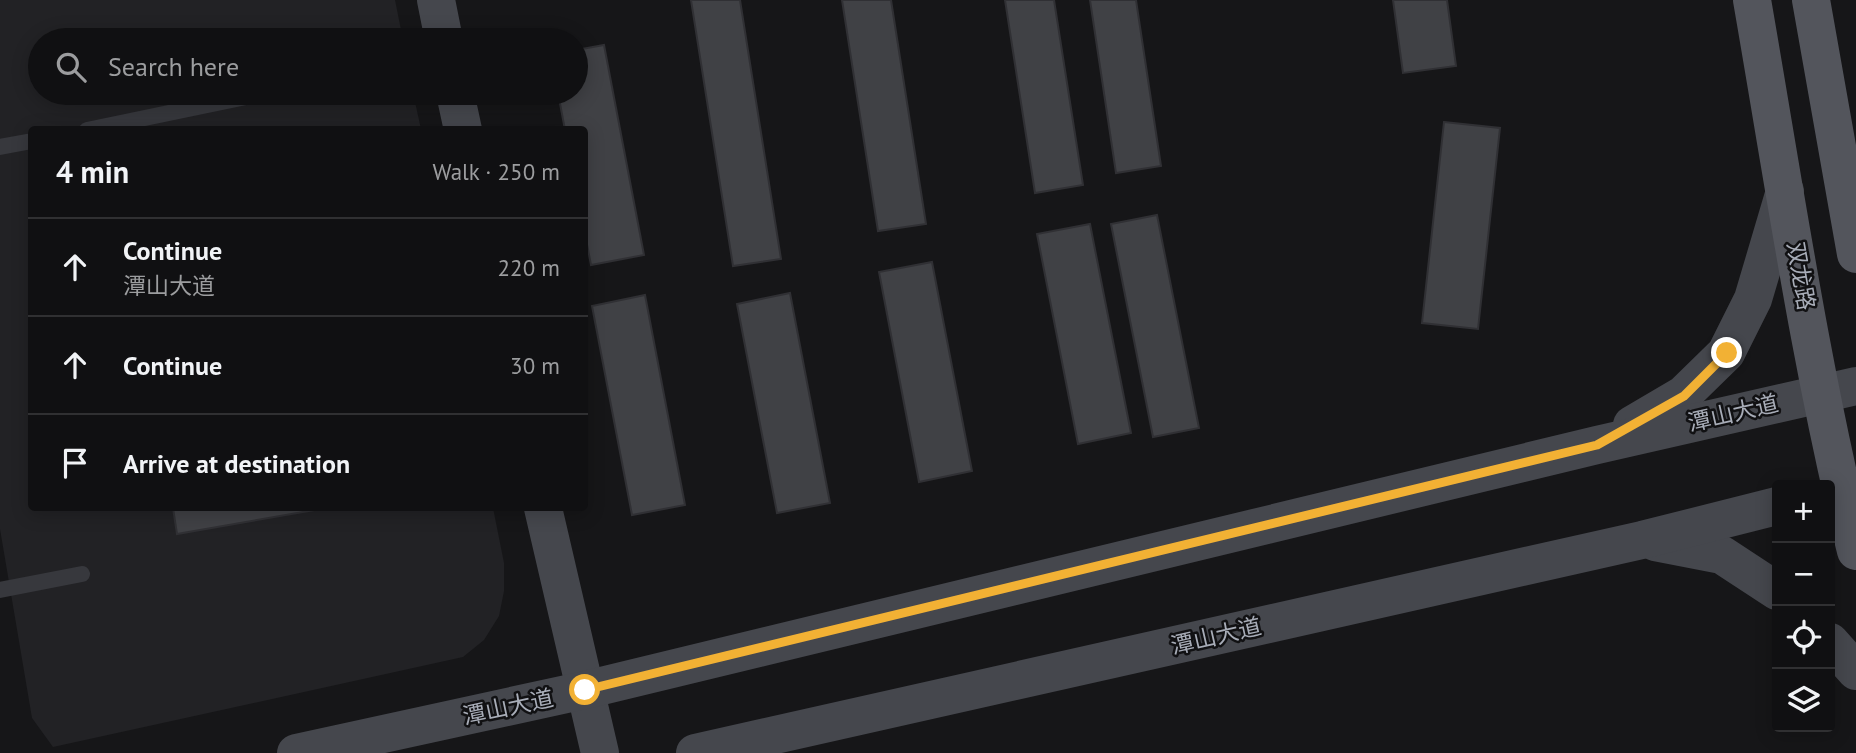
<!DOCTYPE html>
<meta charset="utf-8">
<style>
:root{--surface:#101012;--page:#19191b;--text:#f1f3f6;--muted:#9c9d9f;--line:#303032}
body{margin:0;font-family:"PT Sans","Noto Sans SC",sans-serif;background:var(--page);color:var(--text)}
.controls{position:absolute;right:21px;bottom:21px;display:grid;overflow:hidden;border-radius:7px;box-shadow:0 4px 18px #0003}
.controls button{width:63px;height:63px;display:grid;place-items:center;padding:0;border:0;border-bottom:2px solid var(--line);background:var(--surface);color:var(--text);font:35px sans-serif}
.stop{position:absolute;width:21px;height:21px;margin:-16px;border:5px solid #f2b134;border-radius:50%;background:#fff}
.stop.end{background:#f2b134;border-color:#fff;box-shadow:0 2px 7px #0008}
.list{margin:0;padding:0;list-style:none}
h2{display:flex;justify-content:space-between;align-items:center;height:91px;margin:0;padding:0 28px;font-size:30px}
h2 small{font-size:23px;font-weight:400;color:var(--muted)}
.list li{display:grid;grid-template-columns:46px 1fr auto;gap:21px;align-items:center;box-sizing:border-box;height:98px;padding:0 28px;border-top:2px solid var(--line)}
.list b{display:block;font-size:26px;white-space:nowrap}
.list p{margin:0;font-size:23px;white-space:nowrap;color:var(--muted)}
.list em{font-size:23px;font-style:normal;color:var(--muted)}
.icon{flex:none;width:38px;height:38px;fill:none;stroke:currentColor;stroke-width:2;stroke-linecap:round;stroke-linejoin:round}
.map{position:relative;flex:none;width:1856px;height:753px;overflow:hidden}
.search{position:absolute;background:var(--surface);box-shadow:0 4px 18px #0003;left:28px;top:28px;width:560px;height:77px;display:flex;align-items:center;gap:18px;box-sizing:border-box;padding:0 24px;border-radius:38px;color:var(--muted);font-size:26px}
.panel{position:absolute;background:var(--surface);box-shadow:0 4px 18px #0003;left:28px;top:126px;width:560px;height:385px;border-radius:7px}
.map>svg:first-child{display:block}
.built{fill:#222225}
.building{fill:#404145;stroke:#303034;stroke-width:2}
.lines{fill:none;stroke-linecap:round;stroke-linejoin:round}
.lane{stroke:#37383d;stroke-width:16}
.secondary{stroke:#45474d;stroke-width:38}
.primary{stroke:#53555c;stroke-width:38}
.route{stroke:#f2b134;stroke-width:9}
.labels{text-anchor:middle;stroke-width:5;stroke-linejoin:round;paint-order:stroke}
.street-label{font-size:23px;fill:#a8adb8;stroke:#111113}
</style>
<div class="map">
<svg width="1856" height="753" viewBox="0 0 1856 753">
<rect width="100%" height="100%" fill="#161618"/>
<path class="built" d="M0,0H395L403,40H40V93H413L421,129L32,130V508H493L504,563V591L499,616L484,640L463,657L53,747L32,718L0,529Z"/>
<g class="building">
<path d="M691,0H740L781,259L733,266Z"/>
<path d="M842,0H891L926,224L878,231Z"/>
<path d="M1005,0H1054L1083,185L1035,193Z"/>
<path d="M1090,0H1136L1161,166L1116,173Z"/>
<path d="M1393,0H1447L1456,66L1403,73Z"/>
<path d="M604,45L644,255L591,265L584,229V130H565L558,93H576V50Z"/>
<path d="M1444,122L1500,128L1478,329L1422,323Z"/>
<path d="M1157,215L1199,428L1153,437L1111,224Z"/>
<path d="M1090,224L1131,433L1078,444L1037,234Z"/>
<path d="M932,262L972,471L919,482L879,272Z"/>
<path d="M790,293L830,503L777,513L737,304Z"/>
<path d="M645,295L685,505L632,515L592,306Z"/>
<path d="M173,508H326L177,534Z"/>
</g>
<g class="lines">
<g class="lane">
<path d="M87,130L265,93"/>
<path d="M0,147L32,141"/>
<path d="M0,590L82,574"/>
</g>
<g class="secondary">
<path d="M436,0L444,40"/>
<path d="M455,93L463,130"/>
<path d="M1632,425L1683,395L1726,353L1753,299L1785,191"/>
<path d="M543,508L600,753"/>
<path d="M1655,542L1722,555L1777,591"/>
<path d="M1830,642L1856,671"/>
<path d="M296,753L585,690L1597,445L1856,386"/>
<path d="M695,753L1642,540L1777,506"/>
</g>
<g class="primary">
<path d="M1752,0C1784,184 1811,370 1856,551"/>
<path d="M1811,0L1856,254"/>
</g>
</g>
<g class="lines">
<path class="route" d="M585,690L1597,445L1684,396L1727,353"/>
</g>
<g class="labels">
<g class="street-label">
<text transform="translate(1801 276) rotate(80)" y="8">双龙路</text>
<text transform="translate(1733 413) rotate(-13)" y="8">潭山大道</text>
<text transform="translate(1216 636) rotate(-13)" y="8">潭山大道</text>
<text transform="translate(508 707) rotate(-12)" y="8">潭山大道</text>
</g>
</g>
</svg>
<div class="controls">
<button>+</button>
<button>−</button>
<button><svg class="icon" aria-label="locate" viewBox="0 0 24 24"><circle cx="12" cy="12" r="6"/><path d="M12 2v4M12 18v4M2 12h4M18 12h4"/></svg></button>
<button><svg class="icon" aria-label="layers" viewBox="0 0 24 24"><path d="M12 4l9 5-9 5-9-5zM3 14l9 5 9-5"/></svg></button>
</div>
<div class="stop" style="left:585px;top:690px"></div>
<div class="stop end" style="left:1727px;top:353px"></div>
<div class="search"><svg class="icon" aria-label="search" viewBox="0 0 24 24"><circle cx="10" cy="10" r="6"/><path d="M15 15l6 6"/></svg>Search here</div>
<section class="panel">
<h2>4 min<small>Walk · 250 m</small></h2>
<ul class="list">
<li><svg class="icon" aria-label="ahead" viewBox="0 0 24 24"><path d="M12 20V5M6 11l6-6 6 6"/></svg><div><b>Continue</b><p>潭山大道</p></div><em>220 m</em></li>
<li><svg class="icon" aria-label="ahead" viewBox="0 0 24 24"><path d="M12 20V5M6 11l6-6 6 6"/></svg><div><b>Continue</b></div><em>30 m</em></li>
<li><svg class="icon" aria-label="arrive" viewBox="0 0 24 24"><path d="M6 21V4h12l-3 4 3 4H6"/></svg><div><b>Arrive at destination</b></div></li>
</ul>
</section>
</div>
